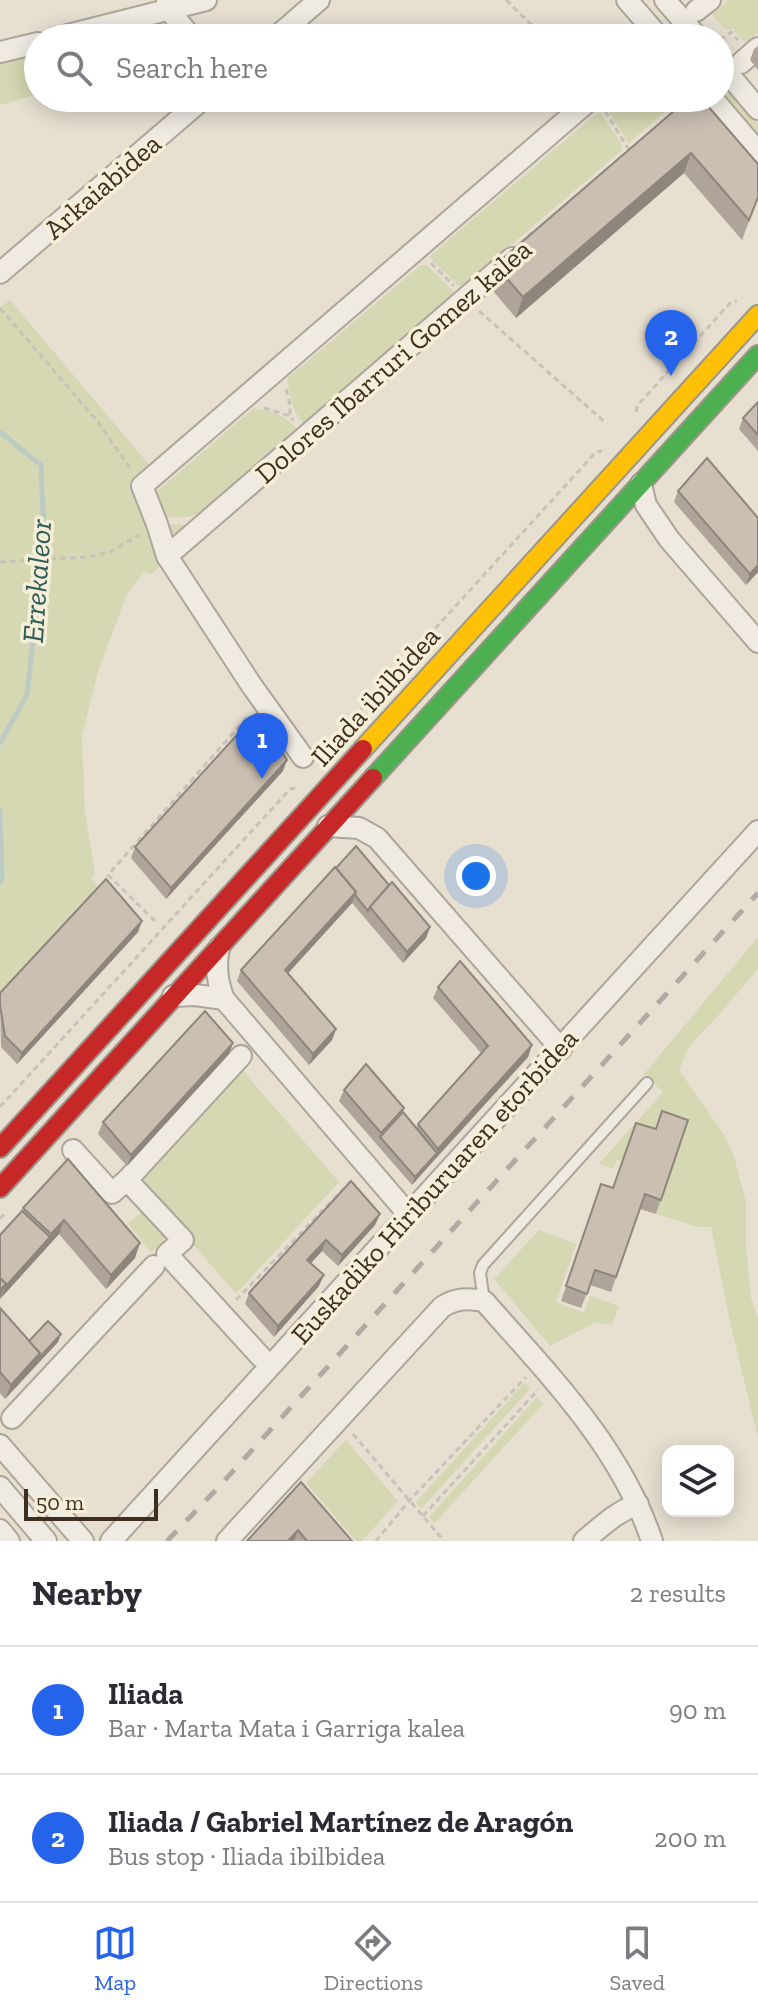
<!DOCTYPE html>
<meta charset="utf-8">
<style>
:root{--surface:#fff;--page:#f2f2f3;--text:#2b2b33;--muted:#7c7c81;--line:#e1e1e2;--accent:#2563eb}
body{margin:0;font-family:"Zilla Slab",serif;background:var(--page);color:var(--text)}
.controls{position:absolute;right:24px;bottom:24px;display:grid;overflow:hidden;border-radius:16px;box-shadow:0 4px 20px #0003}
.controls button{width:72px;height:72px;display:grid;place-items:center;padding:0;border:0;border-bottom:2px solid var(--line);background:var(--surface);color:var(--text);font:40px sans-serif}
.scale{position:absolute;left:24px;bottom:20px;width:134px;box-sizing:border-box;padding-left:8px;border:4px solid #3d2e20;border-top:0;font-size:22px;line-height:28px;white-space:nowrap;color:#3d2e20;-webkit-text-stroke:6px #f7eed8;paint-order:stroke}
.you{position:absolute;left:476px;top:876px;width:28px;height:28px;margin:-20px;border:6px solid #fff;border-radius:50%;background:#1a73e8;box-shadow:0 0 0 12px #1a73e833}
.badge{display:grid;place-items:center;width:52px;height:52px;border-radius:50%;background:var(--accent);color:#fff;font-size:26px;font-weight:700}
.pin{position:absolute;translate:-50% -66px;filter:drop-shadow(0 2px 4px #0008)}
.pin::after{content:'';position:absolute;top:42px;width:28px;height:24px;background:inherit;clip-path:polygon(0 0,100% 0,50% 100%)}
.list{margin:0;padding:0;list-style:none}
h2{display:flex;justify-content:space-between;align-items:center;height:104px;margin:0;padding:0 32px;font-size:34px}
h2 small{font-size:26px;font-weight:400;color:var(--muted)}
.list li{display:grid;grid-template-columns:52px 1fr auto;gap:24px;align-items:center;box-sizing:border-box;height:128px;padding:0 32px;border-top:2px solid var(--line)}
.list b{display:block;font-size:30px;white-space:nowrap}
.list p{margin:0;font-size:26px;white-space:nowrap;color:var(--muted)}
.list em{font-size:26px;font-style:normal;color:var(--muted)}
.icon{flex:none;width:44px;height:44px;fill:none;stroke:currentColor;stroke-width:2;stroke-linecap:round;stroke-linejoin:round}
.map{position:relative;flex:none;width:758px;height:1541px;overflow:hidden}
.search{position:absolute;background:var(--surface);box-shadow:0 4px 20px #0003;left:24px;right:24px;top:24px;height:88px;display:flex;align-items:center;gap:20px;box-sizing:border-box;padding:0 28px;border-radius:44px;color:var(--muted);font-size:30px}
.sheet{height:360px;background:var(--surface)}
nav{display:flex;justify-content:space-around;align-items:center;box-sizing:border-box;height:112px;border-top:2px solid var(--line);background:var(--surface);font-size:22px;color:var(--muted)}
nav a{display:grid;justify-items:center;gap:4px}
nav .on{color:var(--accent)}
.map>svg:first-child{display:block}
.green{fill:#d6d7b3}
.lines{fill:none;stroke-linecap:round;stroke-linejoin:round}
.stream{stroke:#bcccc2;stroke-width:5}
.lane-casing{stroke:#ada599;stroke-width:14}
.street-casing{stroke:#ada599;stroke-width:24}
.fast-casing{stroke:#9c958a;stroke-width:22}
.slow-casing{stroke:#9c958a;stroke-width:22}
.jam-casing{stroke:#9c958a;stroke-width:22}
.path{stroke:#c8c2b9;stroke-width:3;stroke-dasharray:6 4;stroke-linecap:butt}
.lane{stroke:#efebe3;stroke-width:10}
.street{stroke:#efebe3;stroke-width:20}
.fast{stroke:#4caf50;stroke-width:18}
.slow{stroke:#ffc107;stroke-width:18}
.jam{stroke:#c62828;stroke-width:18}
.rail{stroke:#afaaa2;stroke-width:5;stroke-dasharray:14 14;stroke-linecap:butt}
.wall{fill:#afa499}
.shaded-wall{fill:#8e867d}
.building{fill:#cbbfb2;stroke:#8e867d;stroke-width:2}
.labels{text-anchor:middle;stroke-width:7;stroke-linejoin:round;paint-order:stroke}
.street-label{font-size:28px;fill:#3d2e20;stroke:#f7eed8}
.water-label{font-size:30px;font-style:italic;fill:#2f5d5a;stroke:#f7eed8}
</style>
<div class="map">
<svg width="758" height="1541" viewBox="0 0 758 1541">
<rect width="100%" height="100%" fill="#e7e0d1"/>
<g class="green">
<path d="M729,0H758V33L745,43L733,29L726,30L712,15Z"/>
<path d="M150,23L162,38H93Z"/>
<path d="M38,52V94L0,105V62Z"/>
<path d="M720,80L758,124V139L720,95Z"/>
<path d="M615,98H669L674,104L629,143L606,108Z"/>
<path d="M596,114H601L622,145L621,151L463,286H459L432,260L430,256Z"/>
<path d="M421,265H427L455,293L304,423C292,413 291,396 287,382L288,378Z"/>
<path d="M10,300L151,467L154,494L254,408C270,412 287,414 296,429L200,513L189,517L163,518L166,524L188,525L199,522L163,564L150,575L144,571L126,596L98,672L82,736L85,812L95,874L91,878L102,890L0,1000V308Z"/>
<path d="M758,937V969L716,1018L690,1045L679,1070L725,1136L735,1160L746,1202V1246L751,1298L758,1318V1438L730,1322L711,1227H698L656,1214L683,1135L651,1144L630,1137L622,1161L617,1160L613,1169L599,1164L663,1092L644,1074Z"/>
<path d="M239,1066L339,1182L236,1294L136,1178Z"/>
<path d="M143,1211L166,1239L151,1252L128,1224Z"/>
<path d="M539,1230L576,1244L556,1302L584,1313L590,1296L619,1306L612,1325L596,1322L550,1346L494,1279Z"/>
<path d="M525,1382L530,1389L421,1509L416,1502Z"/>
<path d="M537,1397L543,1404L434,1524L429,1517Z"/>
<path d="M346,1440L398,1501L362,1541H356L306,1483Z"/>
</g>
<g class="lines">
<g class="stream">
<path d="M0,432L41,465L44,536L27,695L0,743"/>
<path d="M0,811L2,878L0,883"/>
</g>
<g class="lane-casing">
<path id="lane" d="M484,1301L480,1273L483,1265L647,1083"/>
</g>
<g class="street-casing">
<g id="street">
<path d="M167,0L169,10L192,38"/>
<path d="M627,0L660,38"/>
<path d="M665,0L698,38"/>
<path d="M696,11L710,0"/>
<path d="M56,38L206,0"/>
<path d="M275,38L319,0"/>
<path d="M0,52L38,43"/>
<path d="M741,63L758,48"/>
<path d="M720,64L758,109"/>
<path d="M712,98L758,152"/>
<path d="M0,273L204,98"/>
<path d="M641,484L646,505L669,539L758,642"/>
<path d="M167,556L512,258"/>
<path d="M303,757L252,686L167,556L157,524L142,486L592,98"/>
<path d="M328,826L359,828L377,838L561,1049"/>
<path d="M219,948C215,966 217,982 224,999L408,1214"/>
<path d="M173,996L195,995L224,999"/>
<path d="M73,1150L112,1193L127,1180L183,1240L167,1254L261,1357"/>
<path d="M127,1180L241,1056"/>
<path d="M12,1418L154,1266"/>
<path d="M0,1445L83,1541"/>
<path d="M0,1487L46,1541"/>
<path d="M0,1530L9,1541"/>
<path d="M111,1541L758,831"/>
<path d="M227,1541L442,1307C456,1298 468,1298 484,1301C549,1375 620,1446 652,1541"/>
<path d="M584,1541C602,1526 616,1512 638,1504"/>
</g>
</g>
<g class="fast-casing">
<path id="fast" d="M373,778L758,355"/>
</g>
<g class="slow-casing">
<path id="slow" d="M363,749L758,315"/>
</g>
<g class="jam-casing">
<g id="jam">
<path d="M0,1148L363,749"/>
<path d="M0,1188L373,778"/>
</g>
</g>
<g class="path">
<path d="M506,0L545,38"/>
<path d="M720,40L731,32L738,40"/>
<path d="M672,98L679,108L676,110"/>
<path d="M605,111L631,153"/>
<path d="M521,243L536,229"/>
<path d="M431,263L454,286"/>
<path d="M0,308L98,422L131,470"/>
<path d="M479,311L607,424"/>
<path d="M286,389L290,405V416"/>
<path d="M264,408L290,416L293,420"/>
<path d="M636,412L637,406L731,302L737,301"/>
<path d="M0,562L87,557L110,552L139,535"/>
<path d="M358,719L359,712L596,452L602,451"/>
<path d="M155,921L108,875L249,715"/>
<path d="M0,1107L290,789L295,788"/>
<path d="M0,1219L6,1212"/>
<path d="M236,1300L350,1182"/>
<path d="M353,1434L444,1541"/>
<path d="M423,1516L538,1390"/>
<path d="M376,1541L409,1501L526,1377"/>
</g>
<use href="#lane" class="lane"/>
<use href="#street" class="street"/>
<use href="#fast" class="fast"/>
<use href="#slow" class="slow"/>
<use href="#jam" class="jam"/>
<path class="rail" d="M167,1541L214,1492L758,893"/>
</g>
<g class="wall">
<path d="M758,46V70L750,60L754,49Z"/>
<path d="M689,98L758,197L742,240L684,173L516,318L488,285L495,265Z"/>
<path d="M758,402V451L739,429L743,418Z"/>
<path d="M678,491L758,518V572L746,585L674,502Z"/>
<path d="M283,771L166,899L131,858L135,847Z"/>
<path d="M335,867L389,885L430,927L426,938L403,963L352,903L288,973L336,1029L332,1040L309,1065L237,981L241,970Z"/>
<path d="M138,932L17,1064L1,1047L0,993Z"/>
<path d="M438,987L532,1045L528,1057L412,1185L339,1101L344,1090L404,1108L403,1112L416,1128L418,1124L481,1053L433,998Z"/>
<path d="M233,1043L229,1054L127,1166L98,1134L103,1122Z"/>
<path d="M688,1120L656,1214L640,1209L611,1292L590,1285L581,1308L561,1301L601,1184L613,1188L656,1129Z"/>
<path d="M68,1159L135,1258L106,1289L59,1234L0,1299V1235L22,1211L23,1208Z"/>
<path d="M351,1181L380,1214L375,1225L338,1266L322,1251L311,1263L319,1286L274,1337L245,1304L249,1293Z"/>
<path d="M0,1308L29,1341L61,1334L58,1342L5,1399L0,1393Z"/>
<path d="M301,1482L352,1541H247Z"/>
</g>
<g class="shaded-wall">
<path d="M691,153L684,173L516,318L523,297Z"/>
<path d="M758,565V572L746,585L750,574Z"/>
<path d="M287,760L283,771L166,899L171,888Z"/>
<path d="M356,892L352,903L281,981L285,970Z"/>
<path d="M142,921L138,932L17,1064L22,1053Z"/>
<path d="M430,927L426,938L403,963L407,952Z"/>
<path d="M336,1029L332,1040L309,1065L313,1054Z"/>
<path d="M233,1043L229,1054L127,1166L131,1155Z"/>
<path d="M532,1045L528,1057L434,1160L438,1149Z"/>
<path d="M437,1153L434,1160L412,1185L415,1177Z"/>
<path d="M380,1214L375,1225L338,1266L342,1255Z"/>
<path d="M64,1220L59,1234L1,1298L5,1287Z"/>
<path d="M326,1240L322,1251L303,1272L307,1260Z"/>
<path d="M140,1243L135,1258L106,1289L111,1275Z"/>
<path d="M324,1275L319,1286L274,1337L278,1326Z"/>
<path d="M6,1284L0,1299V1290Z"/>
<path d="M61,1334L58,1342L5,1399L11,1385L40,1353Z"/>
<path d="M298,1530L294,1541H288Z"/>
</g>
<g class="building">
<path d="M689,98H701L758,164V197L749,220L691,153L523,297L495,265Z"/>
<path d="M758,402V435L743,418Z"/>
<path d="M707,458L758,518V565L750,574L678,491Z"/>
<path d="M256,714L287,760L171,888L135,847Z"/>
<path d="M356,846L389,885L370,907L368,911L355,895L356,892L336,868Z"/>
<path d="M335,867L356,892L285,970L336,1029L313,1054L241,970Z"/>
<path d="M106,879L142,921L22,1053L5,1036L0,1005V993Z"/>
<path d="M392,882L430,927L407,952L370,907Z"/>
<path d="M460,961L532,1045L438,1149L418,1124L488,1046L438,987Z"/>
<path d="M205,1011L233,1043L131,1155L103,1122Z"/>
<path d="M366,1064L404,1108L381,1133L344,1090Z"/>
<path d="M662,1111L688,1120L661,1200L645,1194L616,1277L595,1270L587,1294L566,1286L601,1184L613,1188L636,1123L656,1129Z"/>
<path d="M403,1112L437,1153L415,1177L380,1137Z"/>
<path d="M68,1159L140,1243L111,1275L64,1220L51,1234L23,1208Z"/>
<path d="M351,1181L380,1214L342,1255L326,1240L307,1260L324,1275L278,1326L249,1293Z"/>
<path d="M22,1211L50,1237L5,1287L6,1284L0,1278V1235Z"/>
<path d="M0,1278L6,1284L0,1290Z"/>
<path d="M0,1308L40,1353L11,1385L0,1372Z"/>
<path d="M48,1321L61,1334L37,1360L40,1353L29,1341Z"/>
<path d="M301,1482L352,1541H307L298,1530L288,1541H247Z"/>
</g>
<g class="labels">
<g class="street-label">
<text transform="translate(102 186) rotate(-41)" y="10">Arkaiabidea</text>
<text transform="translate(393 361) rotate(-41)" y="10">Dolores Ibarruri Gomez kalea</text>
<text transform="translate(375 696) rotate(-48)" y="10">Iliada ibilbidea</text>
<text transform="translate(434 1186) rotate(-48)" y="10">Euskadiko Hiriburuaren etorbidea</text>
</g>
<g class="water-label">
<text transform="translate(37 581) rotate(-86)" y="10">Errekaleor</text>
</g>
</g>
</svg>
<div class="controls">
<button><svg class="icon" aria-label="layers" viewBox="0 0 24 24"><path d="M12 4l9 5-9 5-9-5zM3 14l9 5 9-5"/></svg></button>
</div>
<div class="scale">50 m</div>
<div class="you"></div>
<div class="pin badge" style="left:262px;top:779px">1</div>
<div class="pin badge" style="left:671px;top:376px">2</div>
<div class="search"><svg class="icon" aria-label="search" viewBox="0 0 24 24"><circle cx="10" cy="10" r="6"/><path d="M15 15l6 6"/></svg>Search here</div>
</div>
<section class="sheet">
<h2>Nearby<small>2 results</small></h2>
<ul class="list">
<li><span class="badge">1</span><div><b>Iliada</b><p>Bar · Marta Mata i Garriga kalea</p></div><em>90 m</em></li>
<li><span class="badge">2</span><div><b>Iliada / Gabriel Martínez de Aragón</b><p>Bus stop · Iliada ibilbidea</p></div><em>200 m</em></li>
</ul>
</section>
<nav>
<a class="on"><svg class="icon" aria-label="map" viewBox="0 0 24 24"><path d="M3 6l6-2 6 2 6-2v14l-6 2-6-2-6 2zM9 4v14M15 6v14"/></svg>Map</a>
<a><svg class="icon" aria-label="directions" viewBox="0 0 24 24"><path d="M12 3l9 9-9 9-9-9zM9 14v-3h6M13 9l2 2-2 2"/></svg>Directions</a>
<a><svg class="icon" aria-label="saved" viewBox="0 0 24 24"><path d="M7 4h10v16l-5-4-5 4z"/></svg>Saved</a>
</nav>
